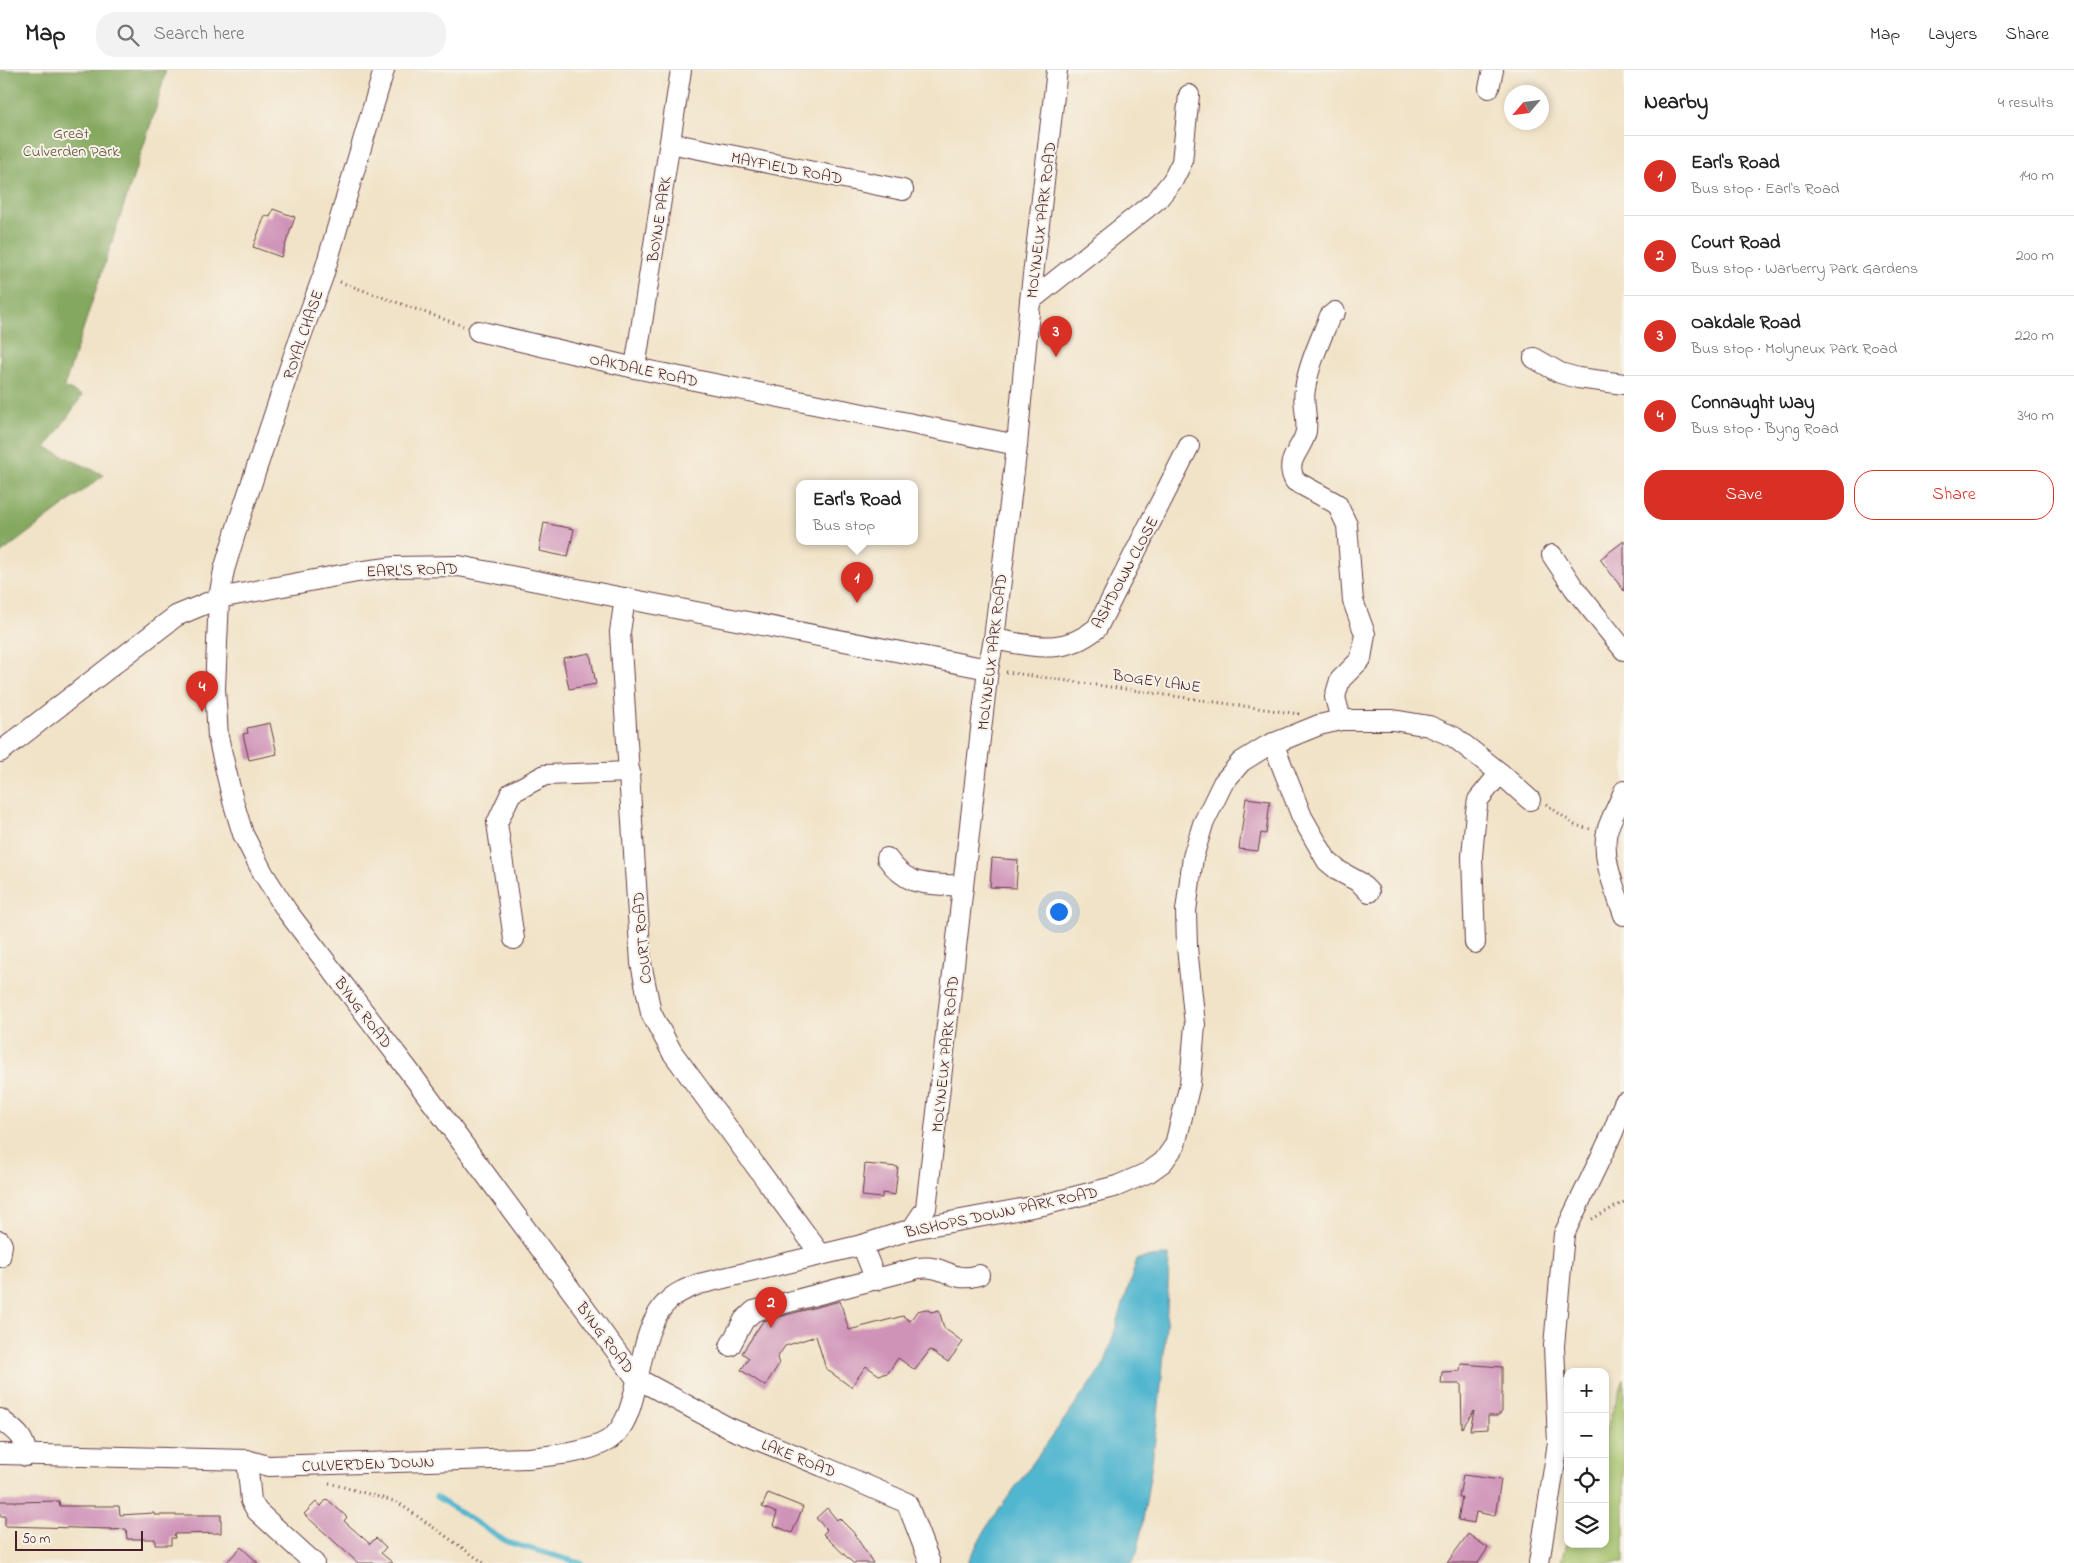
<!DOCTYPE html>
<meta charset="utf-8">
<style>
:root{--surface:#fff;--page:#f2f2f2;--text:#222;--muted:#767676;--line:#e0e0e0;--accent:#d93025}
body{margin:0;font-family:"Indie Flower",sans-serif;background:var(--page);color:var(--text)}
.controls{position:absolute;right:15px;bottom:15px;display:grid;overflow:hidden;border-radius:10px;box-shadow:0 2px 8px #0003}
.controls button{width:45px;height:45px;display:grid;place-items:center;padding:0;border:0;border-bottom:1px solid var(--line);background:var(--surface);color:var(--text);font:25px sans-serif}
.compass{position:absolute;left:1504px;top:15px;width:45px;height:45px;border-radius:50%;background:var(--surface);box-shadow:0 2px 8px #0003;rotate:242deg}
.scale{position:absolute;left:15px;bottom:12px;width:128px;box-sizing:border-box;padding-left:5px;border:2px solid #4a1f2b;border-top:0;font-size:14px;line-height:18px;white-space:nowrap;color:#4a1f2b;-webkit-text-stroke:4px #f7f3e8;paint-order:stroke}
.you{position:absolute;left:1058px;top:841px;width:18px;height:18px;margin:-12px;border:4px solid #fff;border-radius:50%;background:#1a73e8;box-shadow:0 0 0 8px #1a73e833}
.badge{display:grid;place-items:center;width:32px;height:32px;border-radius:50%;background:var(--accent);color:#fff;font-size:16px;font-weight:700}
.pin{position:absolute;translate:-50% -41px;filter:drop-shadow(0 1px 2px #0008)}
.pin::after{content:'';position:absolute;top:26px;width:18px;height:15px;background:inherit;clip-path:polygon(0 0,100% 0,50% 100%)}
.popup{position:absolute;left:796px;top:410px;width:122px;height:65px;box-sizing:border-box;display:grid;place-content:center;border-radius:10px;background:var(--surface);filter:drop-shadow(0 1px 4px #0005);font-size:16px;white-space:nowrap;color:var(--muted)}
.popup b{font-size:19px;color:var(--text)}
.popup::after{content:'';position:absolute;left:50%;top:100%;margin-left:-10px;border:10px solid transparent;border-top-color:var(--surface)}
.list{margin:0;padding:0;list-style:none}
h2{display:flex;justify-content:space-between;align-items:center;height:65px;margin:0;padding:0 20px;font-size:21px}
h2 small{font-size:16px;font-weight:400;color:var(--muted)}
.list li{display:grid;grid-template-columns:32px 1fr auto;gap:15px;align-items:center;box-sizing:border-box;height:80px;padding:0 20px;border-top:1px solid var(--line)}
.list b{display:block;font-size:19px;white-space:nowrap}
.list p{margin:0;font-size:16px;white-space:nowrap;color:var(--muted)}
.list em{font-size:16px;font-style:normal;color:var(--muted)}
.actions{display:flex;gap:10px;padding:15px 20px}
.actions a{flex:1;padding:11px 0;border:1px solid var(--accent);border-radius:20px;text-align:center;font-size:18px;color:var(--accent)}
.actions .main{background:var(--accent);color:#fff}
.icon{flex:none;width:28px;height:28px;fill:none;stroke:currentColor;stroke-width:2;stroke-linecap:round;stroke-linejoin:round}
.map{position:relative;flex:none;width:1624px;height:1493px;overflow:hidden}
header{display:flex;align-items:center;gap:30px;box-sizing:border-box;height:70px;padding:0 25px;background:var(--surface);border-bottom:1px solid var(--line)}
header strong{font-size:24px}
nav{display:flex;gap:28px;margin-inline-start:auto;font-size:18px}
.search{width:350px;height:45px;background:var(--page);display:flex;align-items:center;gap:12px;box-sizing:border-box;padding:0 18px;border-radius:20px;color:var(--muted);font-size:19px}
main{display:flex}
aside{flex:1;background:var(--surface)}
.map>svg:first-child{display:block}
.green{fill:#a5c26a;stroke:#78704a}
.forest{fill:#84a85e;stroke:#676444}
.water{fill:#51b6cf;stroke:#4e6a7d}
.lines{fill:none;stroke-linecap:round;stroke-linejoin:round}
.stream{stroke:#51b6cf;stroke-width:5}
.building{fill:#cf93b8}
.minor-casing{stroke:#633c43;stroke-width:22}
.path{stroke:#633c43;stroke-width:3;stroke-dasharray:1 4;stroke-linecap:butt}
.minor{stroke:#fff;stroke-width:20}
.labels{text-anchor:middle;stroke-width:4;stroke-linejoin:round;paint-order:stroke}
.park-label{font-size:16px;fill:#65503e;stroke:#f7f3e8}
.street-label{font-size:16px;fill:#4a1f2b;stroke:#f7f3e8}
</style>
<header>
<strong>Map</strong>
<div class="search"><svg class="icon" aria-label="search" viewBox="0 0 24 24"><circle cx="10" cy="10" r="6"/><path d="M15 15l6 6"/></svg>Search here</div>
<nav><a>Map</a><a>Layers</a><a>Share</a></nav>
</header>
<main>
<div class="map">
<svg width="1624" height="1493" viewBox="0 0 1624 1493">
<rect width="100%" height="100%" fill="#f7f3e8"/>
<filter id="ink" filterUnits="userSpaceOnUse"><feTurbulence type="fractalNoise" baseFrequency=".02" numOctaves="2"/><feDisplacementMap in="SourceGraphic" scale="10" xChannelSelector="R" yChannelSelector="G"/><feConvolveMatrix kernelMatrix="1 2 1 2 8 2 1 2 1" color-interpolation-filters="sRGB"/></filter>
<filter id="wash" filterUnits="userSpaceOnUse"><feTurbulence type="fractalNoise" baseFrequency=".0096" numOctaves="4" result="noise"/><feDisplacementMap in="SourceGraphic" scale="20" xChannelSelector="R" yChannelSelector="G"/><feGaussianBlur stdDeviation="1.12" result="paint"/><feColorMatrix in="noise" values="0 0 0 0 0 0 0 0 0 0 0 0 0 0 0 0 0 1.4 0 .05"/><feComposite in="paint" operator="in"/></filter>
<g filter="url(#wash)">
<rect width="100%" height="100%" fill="#f1e3c8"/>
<path class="green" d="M1624,1309V1493H1560L1568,1470V1474H1605V1363Z"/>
<path class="forest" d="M0,0H166L156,38L64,317L82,326L46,378L104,405L0,484Z"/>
<path class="water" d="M1169,1185C1167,1285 1155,1386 1137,1484L1132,1493H967L988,1455L1105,1293L1137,1189Z"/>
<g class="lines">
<path class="stream" d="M436,1427L507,1472L581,1493"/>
</g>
<g id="blocks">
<g class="building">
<path d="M273,139L295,147L281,187L253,177L265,145L270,147Z"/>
<path d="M544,453L574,459L568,487L539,481Z"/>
<path d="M1624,471V521L1600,489Z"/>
<path d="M590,583L596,614L569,619L563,588Z"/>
<path d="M270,653L277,684L249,690L243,664L248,663L247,658Z"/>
<path d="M1246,728L1270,731L1266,764L1261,763L1258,781L1239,779Z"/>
<path d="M992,788L1018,790L1016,818L990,817Z"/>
<path d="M865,1094L898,1097L895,1125L882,1123V1128L862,1126Z"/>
<path d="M840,1231L849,1260L903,1246L910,1251L917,1241L926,1239L931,1242L939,1240L944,1258L963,1272L948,1292L930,1280L915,1300L898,1288L888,1303L879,1305L866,1296L851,1317L826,1299L816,1266L785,1276L777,1288L779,1294L765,1316L741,1300L749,1288L742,1283L763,1251Z"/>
<path d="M1461,1294L1502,1297V1342L1497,1346H1488V1359L1470,1360L1474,1341L1462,1358L1461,1314H1441L1442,1302L1460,1301Z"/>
<path d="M1463,1405L1501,1410L1495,1446L1476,1442L1474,1453L1458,1450L1462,1427H1459Z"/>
<path d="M768,1423L803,1437L792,1463L773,1455L777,1443L762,1437Z"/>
<path d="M327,1429L347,1447L344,1451L370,1474L376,1468L386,1477L381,1483L393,1493H358L304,1444L316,1432L321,1436Z"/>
<path d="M0,1431H15V1432L59,1431L60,1436H119L120,1445L154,1443V1445H221V1463L174,1464L175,1468H171V1475H155V1469H127L126,1459L111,1460V1459L5,1456V1446H0Z"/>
<path d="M827,1438L837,1450L839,1448L853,1462L873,1493H853L823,1464L827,1460L816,1448Z"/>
<path d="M1468,1464L1488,1478L1478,1493H1447Z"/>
<path d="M241,1477L258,1493H226Z"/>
</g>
</g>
</g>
<g filter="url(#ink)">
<use href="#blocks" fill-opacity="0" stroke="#633c43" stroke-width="1"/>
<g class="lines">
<g class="minor-casing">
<g id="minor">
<path d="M384,0L323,206L294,285L238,454L224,500L219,528L215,618L218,667L233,731L243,764L263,803L287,841L409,1001L636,1308L729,1358L822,1396L907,1433L930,1493"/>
<path d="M1489,18L1493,0"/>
<path d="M670,73L903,120"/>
<path d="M1030,231L1158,129L1173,110L1182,92L1189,25"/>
<path d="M1335,242L1330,246C1321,269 1309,293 1305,319C1302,333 1308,346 1306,361C1303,380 1283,389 1295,411L1337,434L1347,455L1353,531L1365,564L1361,589L1340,610L1335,627L1341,650"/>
<path d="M478,261L635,298L1017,375"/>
<path d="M1534,288L1560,303L1578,308L1624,314"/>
<path d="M635,298L681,0"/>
<path d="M1552,485L1574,518L1624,580"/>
<path d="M625,528L620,562L641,893L651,943L672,982L821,1185"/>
<path d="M994,569C1032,576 1064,586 1097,558L1189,376"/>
<path d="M1273,673L1302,747L1327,791L1339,801L1359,812L1369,822"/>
<path d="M0,682L176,546L219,528L357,502L395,497L459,496L988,599"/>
<path d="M1624,721C1619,734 1611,748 1607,761C1601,789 1615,819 1624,845"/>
<path d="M887,788C909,819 928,813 963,816"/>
<path d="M514,869L497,753L511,723L545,705L630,702"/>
<path d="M1475,873L1472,786L1476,742L1478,730L1500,703"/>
<path d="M912,1159L926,1138L988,599L994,569L1017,375L1030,231L1057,0"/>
<path d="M0,1171L2,1175L0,1187"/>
<path d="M862,1175L876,1210"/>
<path d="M730,1276L744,1250L754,1241L918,1198C947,1194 950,1214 979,1205"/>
<path d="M0,1349C14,1360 26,1367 26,1386"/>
<path d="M0,1384L247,1390L268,1396L528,1388C553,1385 584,1384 607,1371C646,1348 631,1264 669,1230C677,1222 689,1218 699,1214L862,1175L912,1159L1043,1135L1117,1116L1149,1102L1163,1092L1175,1075L1190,1014L1195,955L1187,877L1186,841L1193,787L1203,754L1223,713L1241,692L1265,677L1319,655L1341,650H1393L1429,656L1454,667L1500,703L1530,730"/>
<path d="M247,1390L251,1431L257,1441L314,1493"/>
<path d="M1539,1493L1558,1373L1554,1276L1564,1164L1613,1062L1624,1033"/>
</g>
</g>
<g class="path">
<path d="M340,212L463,256"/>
<path d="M1006,602L1299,644"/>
<path d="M1546,734L1575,755L1590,759"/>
<path d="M1592,1149L1624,1132"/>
<path d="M329,1413L397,1432L484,1493"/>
</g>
<use href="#minor" class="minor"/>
</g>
</g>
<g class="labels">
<g class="park-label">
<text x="71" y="68">Great<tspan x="71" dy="18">Culverden Park</tspan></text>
</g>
<g class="street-label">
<text transform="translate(787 97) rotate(11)" y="6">MAYFIELD ROAD</text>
<text transform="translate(658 149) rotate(-81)" y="6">BOYNE PARK</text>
<text transform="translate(1040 150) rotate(-83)" y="6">MOLYNEUX PARK ROAD</text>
<text transform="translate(302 264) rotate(-71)" y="6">ROYAL CHASE</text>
<text transform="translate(644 299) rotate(12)" y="6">OAKDALE ROAD</text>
<text transform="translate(412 499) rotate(-2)" y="6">EARL'S ROAD</text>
<text transform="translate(1124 502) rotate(-62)" y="6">ASHDOWN CLOSE</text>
<text transform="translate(991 582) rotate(-83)" y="6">MOLYNEUX PARK ROAD</text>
<text transform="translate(1157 610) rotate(8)" y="6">BOGEY LANE</text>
<text transform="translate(641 868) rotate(-95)" y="6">COURT ROAD</text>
<text transform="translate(364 942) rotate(53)" y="6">BYNG ROAD</text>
<text transform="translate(944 984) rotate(-84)" y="6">MOLYNEUX PARK ROAD</text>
<text transform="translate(1001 1141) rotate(-12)" y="6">BISHOPS DOWN PARK ROAD</text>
<text transform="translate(606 1267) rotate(53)" y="6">BYNG ROAD</text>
<text transform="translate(799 1387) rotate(22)" y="6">LAKE ROAD</text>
<text transform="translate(368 1393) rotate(-2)" y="6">CULVERDEN DOWN</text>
</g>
</g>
</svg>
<div class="controls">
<button>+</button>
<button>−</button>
<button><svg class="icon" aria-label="locate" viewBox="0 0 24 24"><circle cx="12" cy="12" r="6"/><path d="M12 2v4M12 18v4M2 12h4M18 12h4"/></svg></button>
<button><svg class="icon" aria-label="layers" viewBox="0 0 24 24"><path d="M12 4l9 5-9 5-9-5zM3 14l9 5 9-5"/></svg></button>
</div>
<svg class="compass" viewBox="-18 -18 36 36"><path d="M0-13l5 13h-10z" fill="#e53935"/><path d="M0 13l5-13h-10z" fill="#767676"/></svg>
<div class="scale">50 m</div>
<div class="you"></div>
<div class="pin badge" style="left:857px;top:533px">1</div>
<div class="popup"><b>Earl's Road</b>Bus stop</div>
<div class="pin badge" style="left:771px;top:1258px">2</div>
<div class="pin badge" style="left:1056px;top:287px">3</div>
<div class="pin badge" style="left:202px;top:642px">4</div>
</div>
<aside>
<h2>Nearby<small>4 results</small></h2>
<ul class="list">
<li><span class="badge">1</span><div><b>Earl's Road</b><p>Bus stop · Earl's Road</p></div><em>140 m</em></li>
<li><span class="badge">2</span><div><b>Court Road</b><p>Bus stop · Warberry Park Gardens</p></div><em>200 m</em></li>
<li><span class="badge">3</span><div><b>Oakdale Road</b><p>Bus stop · Molyneux Park Road</p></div><em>220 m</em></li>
<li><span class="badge">4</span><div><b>Connaught Way</b><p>Bus stop · Byng Road</p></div><em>340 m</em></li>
</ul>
<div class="actions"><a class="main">Save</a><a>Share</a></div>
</aside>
</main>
